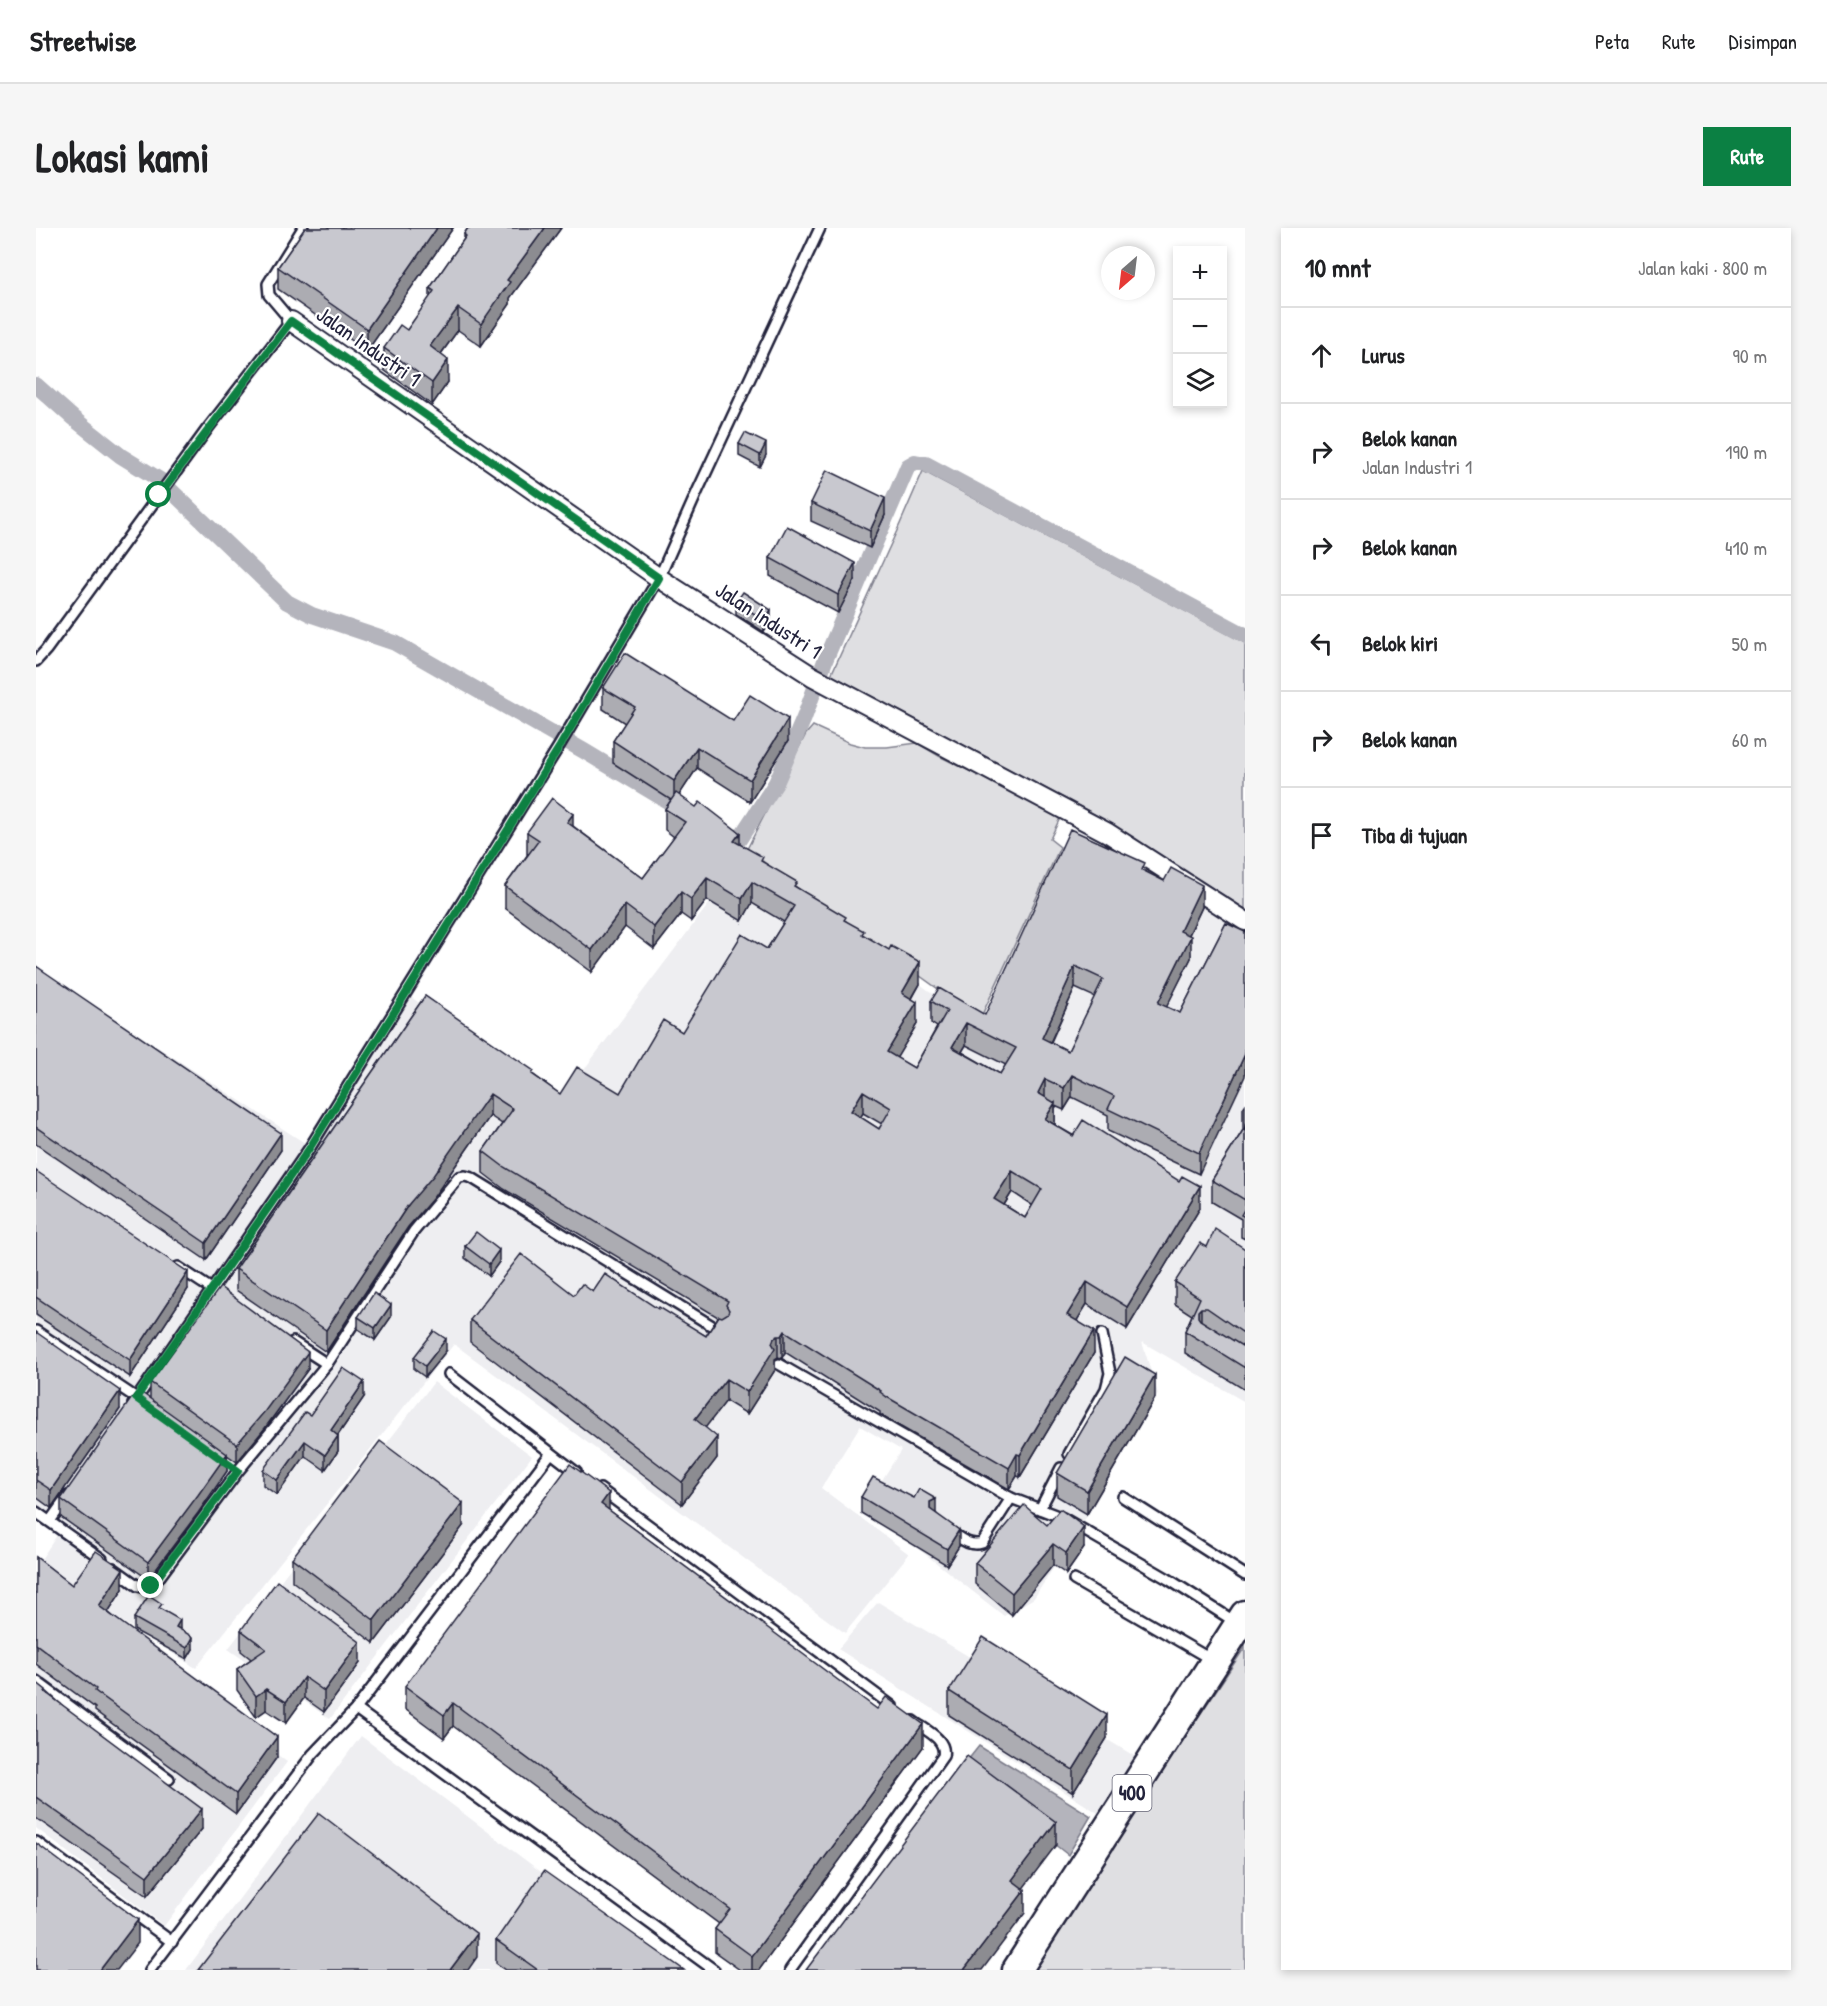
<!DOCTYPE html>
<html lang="id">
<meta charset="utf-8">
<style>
:root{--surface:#fff;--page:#f6f6f6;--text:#202124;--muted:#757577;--line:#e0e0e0;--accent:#0b8043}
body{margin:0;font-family:"Patrick Hand",sans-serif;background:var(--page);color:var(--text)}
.controls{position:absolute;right:18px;top:18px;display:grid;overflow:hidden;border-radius:0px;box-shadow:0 3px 9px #0003}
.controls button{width:54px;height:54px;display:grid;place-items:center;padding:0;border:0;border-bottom:2px solid var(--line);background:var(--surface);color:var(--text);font:30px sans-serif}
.compass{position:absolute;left:1065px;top:18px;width:54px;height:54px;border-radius:50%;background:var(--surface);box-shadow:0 3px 9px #0003;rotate:208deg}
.stop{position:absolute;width:18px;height:18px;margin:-14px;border:4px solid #0b8043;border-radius:50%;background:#fff}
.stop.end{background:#0b8043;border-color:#fff;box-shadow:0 2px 6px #0008}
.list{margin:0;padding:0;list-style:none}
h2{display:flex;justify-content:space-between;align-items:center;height:78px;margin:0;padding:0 24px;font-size:26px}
h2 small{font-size:20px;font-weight:400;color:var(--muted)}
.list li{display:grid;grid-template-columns:39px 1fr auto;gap:18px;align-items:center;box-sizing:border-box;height:96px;padding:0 24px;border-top:2px solid var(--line)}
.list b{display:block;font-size:22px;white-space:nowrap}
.list p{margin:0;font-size:20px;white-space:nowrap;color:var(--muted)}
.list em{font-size:20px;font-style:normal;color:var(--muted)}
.icon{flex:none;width:33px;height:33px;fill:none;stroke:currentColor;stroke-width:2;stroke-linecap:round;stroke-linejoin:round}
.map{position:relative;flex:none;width:1209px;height:1742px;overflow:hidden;border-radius:0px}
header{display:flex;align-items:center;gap:36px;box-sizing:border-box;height:84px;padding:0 30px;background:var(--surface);border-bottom:2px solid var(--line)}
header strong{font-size:28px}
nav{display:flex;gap:33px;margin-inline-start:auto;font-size:21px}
.intro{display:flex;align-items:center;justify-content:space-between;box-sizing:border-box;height:144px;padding:0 36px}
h1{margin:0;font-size:42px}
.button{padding:15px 27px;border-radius:0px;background:var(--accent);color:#fff;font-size:21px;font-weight:700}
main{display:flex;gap:36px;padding:0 36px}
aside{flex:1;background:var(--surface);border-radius:0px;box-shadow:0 3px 9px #0003}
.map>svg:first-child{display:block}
.built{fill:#eeeef1}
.green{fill:#dfdfe2;stroke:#80808e;stroke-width:1.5}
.water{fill:#b4b4bc;stroke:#7a7a88;stroke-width:1.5}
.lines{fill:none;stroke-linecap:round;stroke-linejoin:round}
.canal{stroke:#b4b4bc;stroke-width:16}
.lane-casing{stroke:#22223b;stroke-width:14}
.street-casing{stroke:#22223b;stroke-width:22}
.primary-casing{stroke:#22223b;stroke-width:33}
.lane{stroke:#fff;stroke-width:9}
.street{stroke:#fff;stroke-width:18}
.primary{stroke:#fff;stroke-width:28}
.wall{fill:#acacb2;stroke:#22223b;stroke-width:1.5;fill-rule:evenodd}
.shaded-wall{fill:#8c8c91;stroke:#22223b;stroke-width:1.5}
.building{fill:#c8c8cf;stroke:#22223b;stroke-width:1.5;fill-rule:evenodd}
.route{stroke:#0b8043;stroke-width:8}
.labels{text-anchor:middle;stroke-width:4.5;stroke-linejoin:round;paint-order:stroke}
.shield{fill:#fff;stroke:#646476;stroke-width:1.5}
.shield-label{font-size:21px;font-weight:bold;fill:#22223b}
.street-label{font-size:22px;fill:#22223b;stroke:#fff}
</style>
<header>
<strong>Streetwise</strong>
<nav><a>Peta</a><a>Rute</a><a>Disimpan</a></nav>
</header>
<div class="intro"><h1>Lokasi kami</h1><a class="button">Rute</a></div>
<main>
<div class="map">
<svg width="1209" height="1742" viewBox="0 0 1209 1742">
<rect width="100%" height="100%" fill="#fff"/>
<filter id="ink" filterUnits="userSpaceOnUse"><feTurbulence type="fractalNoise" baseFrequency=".0167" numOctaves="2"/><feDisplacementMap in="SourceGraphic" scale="12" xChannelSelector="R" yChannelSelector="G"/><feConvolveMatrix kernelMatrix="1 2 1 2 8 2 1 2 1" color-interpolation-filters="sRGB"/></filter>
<g filter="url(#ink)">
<g class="built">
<path d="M1039,596L1209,705V1174L1106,1114L1122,1166L1055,1282L998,1370L968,1388L829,1279L865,1222L824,1198L785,1260L873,1326L809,1405L418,1116L160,1440L0,1339L27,1298L0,1278V740L278,921L375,769L522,876L709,628L944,800Z"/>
<path d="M398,1154L496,1228L294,1491L192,1421Z"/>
<path d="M0,1348L251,1534L128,1698L0,1600Z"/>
<path d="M842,1374L1100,1529L1062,1585L802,1421Z"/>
<path d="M325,1508L635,1742H150Z"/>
</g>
<g class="green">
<path d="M887,243L1209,415V681L1058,586L795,447L864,296Z"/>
<path d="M777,498L814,515L829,519H851L881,515L903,528L1025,588L1014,611L1024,619L944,791L759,658L711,621L770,506Z"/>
<path d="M1209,1419V1742H996L1020,1703Z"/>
</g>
<path class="water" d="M943,1518L1055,1588L1032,1627L924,1542Z"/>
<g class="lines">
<g class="canal">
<path d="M0,157L37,190L85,228L124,252L251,374L276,387L359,415L548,523L653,586"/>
<path d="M686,604L702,613L740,555L768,490L790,430L872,238L879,234L890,236L1209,407"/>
</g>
<g class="lane-casing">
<g id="lane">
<path d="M0,433L10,422L172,200L255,93L233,67L232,56L267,0"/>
<path d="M142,1039L180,1064"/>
<path d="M0,1103L105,1173"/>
<path d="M257,1114L291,1136"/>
<path d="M743,1136L975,1270L1027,1290L1132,1351L1201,1395"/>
<path d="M413,1146L540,1244"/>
<path d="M97,1176L273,921L523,518L623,350L662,262L784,0"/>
<path d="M1033,1226L1070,1161L1074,1145L1066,1106"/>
<path d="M564,1261L856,1478"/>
<path d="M1087,1269L1209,1347"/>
<path d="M1004,1281L1025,1240"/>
<path d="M0,1284L66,1331"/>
<path d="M14,1293L32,1268"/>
<path d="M913,1303C924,1310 933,1319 946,1315L975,1270"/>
<path d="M77,1340L102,1358L110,1360L124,1348L202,1243L291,1136L378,1003L423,949L429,948L436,950L686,1104"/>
<path d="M1038,1352L1176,1432"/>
<path d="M0,1453L133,1551"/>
<path d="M320,1481L678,1742"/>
<path d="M0,1614L136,1714"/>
<path d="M114,1742L277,1526L320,1481L515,1225"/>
<path d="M754,1742L907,1528C911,1511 889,1502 877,1493"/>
</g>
</g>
<g class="street-casing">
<path id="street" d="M255,93L623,350L776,448L1072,605L1209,693"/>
</g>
<g class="primary-casing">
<path id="primary" d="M981,1742L1209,1387"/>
</g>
<use href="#lane" class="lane"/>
<use href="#street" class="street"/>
<use href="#primary" class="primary"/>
</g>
<g class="wall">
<path d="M269,0H417L331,123L242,61V39Z"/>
<path d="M432,0H525L474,70V76L445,118L422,102L405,126L412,154L396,177L348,142V120L371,102L394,70V60L428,11V6Z"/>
<path d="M703,216L730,227L724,239L703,228Z"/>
<path d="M775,275L849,287L834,320L775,293Z"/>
<path d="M734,330L819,352L802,385L734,348Z"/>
<path d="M700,374L735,394L728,404L700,386Z"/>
<path d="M567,460L697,493L752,513L714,574L661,540L643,567L704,617L761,660L810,693L884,756L876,771L881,796L860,830L878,840L901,799L895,795V773L949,787L1109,643L1166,679L1153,707L1155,730L1130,779L1144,785L1190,695L1163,946L1072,903V887L1036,869L1028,882L1019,878V897L1164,980L1091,1101L1051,1076L1041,1092L1058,1125L984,1249L981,1248L973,1261L851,1191L844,1186V1184L749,1124L746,1130L742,1129L739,1131V1142L711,1186L690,1173L669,1199L681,1230L646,1276L434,1114V1092L538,1067L557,1064L622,1081L670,1108L682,1089L468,961L447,945V923L466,896L454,888L397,970L372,999L290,1124L200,1062V1041L389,768L524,866L584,865L731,721L748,694L716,675L706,693L671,672L655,693L645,686L618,721L589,699L556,744L469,680V658L492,626H491V604L537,598L607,650L638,609L629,602V581L635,572L577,535V513L589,495L567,481ZM1039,760L1059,769L1032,823L1015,814ZM930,817L970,837L964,846L926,824ZM827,885L846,896L843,901L824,889ZM976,964L996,977L989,990L968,977Z"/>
<path d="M0,738L245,922L170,1032L0,916Z"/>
<path d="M1209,877V1011L1205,1009V991L1176,974V952L1207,902V880Z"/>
<path d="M0,943L152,1061L94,1149L0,1087Z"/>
<path d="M429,1018L463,1034L453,1048L429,1030Z"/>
<path d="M1171,1019L1209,1021V1162L1149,1125V1103L1156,1087L1139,1076V1054Z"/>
<path d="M322,1089H355L339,1112L322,1101Z"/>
<path d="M0,1104L84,1181L15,1280L0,1269Z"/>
<path d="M410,1123L389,1149L378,1141V1129Z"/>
<path d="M272,1141L229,1200L201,1234L191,1227V1243L162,1285L112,1351L25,1289V1271L103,1168L114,1171V1154Z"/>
<path d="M328,1169L302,1207V1223L289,1242L269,1228L241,1267L227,1257V1242L274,1187Z"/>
<path d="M1119,1170L1051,1286L1021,1268V1245Z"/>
<path d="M825,1269L900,1285L923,1318L911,1337L825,1285Z"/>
<path d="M573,1282L887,1519L723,1742H704L679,1724V1701L683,1696L417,1498L408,1510L369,1481V1458Z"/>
<path d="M1011,1297L1048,1320L1030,1346L1017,1337L976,1387L939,1356V1335Z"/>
<path d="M427,1298L338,1415L256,1353V1330Z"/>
<path d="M0,1329L36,1357L87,1361L72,1384L241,1529L200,1586L59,1483V1480L0,1436Z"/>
<path d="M126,1382L144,1401L157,1421L151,1431L98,1402V1390Z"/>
<path d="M205,1402L324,1435L288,1484L268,1470L250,1495L230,1482L220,1489L201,1462V1441L215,1431L205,1423Z"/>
<path d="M0,1454L166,1601L111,1668L0,1590Z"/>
<path d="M913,1463L1071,1510L1037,1565L913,1487Z"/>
<path d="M460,1712L648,1742H470L460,1735Z"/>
</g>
<g class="shaded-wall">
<path d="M401,0H417L331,123V101Z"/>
<path d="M509,0H525L474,70V76L445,118V96L471,52Z"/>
<path d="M422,80V102L394,141V118Z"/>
<path d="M412,132V154L396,177V155Z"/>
<path d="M730,215V227L724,239V227Z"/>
<path d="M849,270V287L834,320V303Z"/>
<path d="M819,335V352L802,385V367Z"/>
<path d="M735,382V394L728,404V392Z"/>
<path d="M752,491V513L714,574V552Z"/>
<path d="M661,519V540L638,575V553Z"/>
<path d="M537,586V608L531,594Z"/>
<path d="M704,605V627L698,613Z"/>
<path d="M671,650V672L655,693V671Z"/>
<path d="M716,654V675L706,693V671Z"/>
<path d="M1166,657V679L1144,725V703Z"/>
<path d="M645,664V686L618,721V699Z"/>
<path d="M589,677V699L556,744V722Z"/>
<path d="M1155,708V730L1122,796V775Z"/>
<path d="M884,734V756L866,787V765Z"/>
<path d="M1039,738V760L1006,832V810Z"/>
<path d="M881,774V796L851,846V824Z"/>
<path d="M930,795V817L916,840V819Z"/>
<path d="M1209,826V848L1163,946V925Z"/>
<path d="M1036,847V869L1028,882V860Z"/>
<path d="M1009,851V873L1002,865Z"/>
<path d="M827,863V885L815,905V883Z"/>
<path d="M454,866V888L397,970L372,999L290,1124V1102L372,977Z"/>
<path d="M1019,875V897L1009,891Z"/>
<path d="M245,905V922L170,1032V1015Z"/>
<path d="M976,943V964L958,993V971Z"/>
<path d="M1164,958V980L1091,1101V1079Z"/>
<path d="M463,1022V1034L453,1048V1036Z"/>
<path d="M152,1044V1061L94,1149V1132Z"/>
<path d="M1051,1054V1076L1031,1109V1087Z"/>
<path d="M355,1077V1089L339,1112V1100Z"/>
<path d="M1165,1080V1102L1162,1105V1083Z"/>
<path d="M749,1103V1124L746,1130V1108Z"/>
<path d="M1058,1103V1125L984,1249V1227Z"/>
<path d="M742,1108V1129L739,1131V1142L711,1186V1164L736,1115L738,1110Z"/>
<path d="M410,1111V1123L389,1149V1138Z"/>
<path d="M272,1124V1141L229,1200L201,1234V1216Z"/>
<path d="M1119,1147V1170L1051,1286V1263Z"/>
<path d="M690,1151V1173L659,1213V1191Z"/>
<path d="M328,1154V1169L295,1217V1202Z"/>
<path d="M84,1163V1181L15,1280V1262Z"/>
<path d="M302,1208V1223L289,1242V1227Z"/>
<path d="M681,1209V1230L646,1276V1254Z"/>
<path d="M269,1213V1228L241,1267V1252Z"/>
<path d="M191,1226V1243L162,1285L112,1351V1334Z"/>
<path d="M981,1226V1248L973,1261V1240Z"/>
<path d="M573,1265V1288L565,1276Z"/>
<path d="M900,1271V1287L894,1291V1274Z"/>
<path d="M427,1275V1298L338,1415V1392Z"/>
<path d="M1048,1299V1320L1030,1346V1325Z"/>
<path d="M923,1302V1318L911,1337V1321Z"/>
<path d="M1017,1316V1337L976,1387V1365Z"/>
<path d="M87,1341V1361L63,1398V1378Z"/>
<path d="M144,1392V1404L140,1399Z"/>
<path d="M157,1409V1421L151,1431V1420Z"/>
<path d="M324,1414V1435L288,1484V1463Z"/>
<path d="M268,1449V1470L250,1495V1474Z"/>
<path d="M230,1461V1482L220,1489V1468Z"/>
<path d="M417,1475V1498L408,1510V1487Z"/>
<path d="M1071,1487V1510L1037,1565V1542Z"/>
<path d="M887,1496V1519L723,1742H716V1728Z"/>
<path d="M241,1509V1529L200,1586V1566Z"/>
<path d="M166,1581V1601L111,1668V1648Z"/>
<path d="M1020,1594V1617L976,1675V1652Z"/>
<path d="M989,1662V1685L946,1742H928Z"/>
<path d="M102,1692V1715L81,1742H64Z"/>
<path d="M441,1706V1729L432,1742H414Z"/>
</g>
<g class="building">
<path d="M269,0H401L331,101L242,39Z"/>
<path d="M432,0H509L471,52L474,54L445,96L422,80L394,118L412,132L396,155L348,120L364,97L371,102L398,63L394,60L430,8L428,6Z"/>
<path d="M709,205L730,215L724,227L703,216Z"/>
<path d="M791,242L849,270L834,303L775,275Z"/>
<path d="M751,298L819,335L802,367L734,330Z"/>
<path d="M707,364L735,382L728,392L700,374Z"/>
<path d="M589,425L697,493L714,467L752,491L714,552L661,519L638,553L577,513L599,479L567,460Z"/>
<path d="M640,565L660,579L664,574L704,605L698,613L727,629L725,633L761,654L758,658L810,689L808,692L828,703L826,706L853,722L855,718L884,734L866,765L881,774L851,824L878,840L911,783L895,773L903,760L949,787L1034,601L1109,635L1106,642L1128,653L1135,640L1166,657L1144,703L1155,708L1122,775L1144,785L1190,695L1209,704V826L1163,925L1072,881L1078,868L1036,847L1028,860L1009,851L1002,865L1019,875L1009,891L1037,908L1047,892L1143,953L1146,948L1164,958L1091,1079L1051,1054L1031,1087L1058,1103L984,1227L981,1226L973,1240L851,1169L844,1164L845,1163L749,1103L746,1108H742L738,1110L736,1115L739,1120L711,1164L690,1151L659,1191L681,1209L646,1254L434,1092L485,1026L538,1067L546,1056L557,1064L569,1046L622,1081L623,1079L670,1108L683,1088L686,1089L691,1086L693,1082L690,1077L692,1073L468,939L447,923L477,881L454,866L397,948L372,977L290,1102L200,1041L389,768L498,843L496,846L524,866L541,839L584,865L627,792L646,804L706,706L731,721L758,678L716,654L706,671L671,650L655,671L645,664L618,699L589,677L556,722L469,658L503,612L491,604L516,570L537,586L531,594L607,650L649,594L629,581ZM1039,738L1067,751L1032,823L1006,810ZM930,795L980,820L964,846L916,819ZM827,863L855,880L843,901L815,883ZM976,943L1006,961L989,990L958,971Z"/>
<path d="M0,738L245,905L170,1015L0,899Z"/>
<path d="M1209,899V972L1176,952Z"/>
<path d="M0,943L152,1044L94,1132L0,1069Z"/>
<path d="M1209,980V989L1205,987Z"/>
<path d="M1179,1001L1209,1021V1106L1171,1080H1165L1162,1083V1089L1164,1092L1206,1118H1209V1140L1149,1103L1164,1070L1139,1054L1164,1015L1171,1019Z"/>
<path d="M440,1004L463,1022L453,1036L429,1018Z"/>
<path d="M184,1059L272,1124L229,1183L201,1216L114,1154Z"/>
<path d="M338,1065L355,1077L339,1100L322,1089Z"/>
<path d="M398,1103L410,1111L389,1138L378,1129Z"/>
<path d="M0,1104L84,1163L15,1262L0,1252Z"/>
<path d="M1089,1129L1119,1147L1051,1263L1021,1245Z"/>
<path d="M307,1140L328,1154L295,1202L302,1208L289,1227L269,1213L241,1252L227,1242L269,1184L274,1187Z"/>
<path d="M106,1165L191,1226L162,1267L112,1334L25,1271L95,1171L100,1166L103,1168Z"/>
<path d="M344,1213L427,1275L338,1392L256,1330Z"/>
<path d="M534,1236L573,1265L565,1276L841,1481L850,1469L887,1496L716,1728L679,1701L694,1681L417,1475L408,1487L369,1458Z"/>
<path d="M837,1249L878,1270L883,1261L900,1271L894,1274V1281L923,1302L911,1321L825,1269Z"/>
<path d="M988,1277L1011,1297L1024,1281L1048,1299L1030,1325L1017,1316L976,1365L939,1335Z"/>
<path d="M60,1323L87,1341L63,1378L241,1509L200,1566L59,1463L60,1461L0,1416V1329L36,1357Z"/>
<path d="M241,1353L324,1414L288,1463L268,1449L250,1474L230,1461L220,1468L201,1441L230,1421L205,1402Z"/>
<path d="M113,1367L126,1376L123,1380L144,1392L140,1399L157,1409L151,1420L98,1390Z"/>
<path d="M947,1409L1071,1487L1037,1542L913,1463Z"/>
<path d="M0,1454L10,1462L9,1464L166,1581L111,1648L0,1569Z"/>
<path d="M931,1528L1020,1594L976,1652L989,1662L928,1742H770Z"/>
<path d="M283,1585L441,1706L414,1742H162Z"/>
<path d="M0,1615L102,1692L64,1742H0Z"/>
<path d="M508,1643L648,1742H502L460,1712Z"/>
</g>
</g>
<g class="lines" filter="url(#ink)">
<path class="route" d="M115,1358L202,1243L100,1170L273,921L524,518L623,350L255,93L123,267"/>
</g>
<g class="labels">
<rect class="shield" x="1076.5" y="1547" width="39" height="36" rx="4.5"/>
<g class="shield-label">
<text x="1096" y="1572">400</text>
</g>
<g class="street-label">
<text transform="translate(333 118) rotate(35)" y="8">Jalan Industri 1</text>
<text transform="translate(733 392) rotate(33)" y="8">Jalan Industri 1</text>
</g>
</g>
</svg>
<div class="controls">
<button>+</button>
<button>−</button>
<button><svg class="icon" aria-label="layers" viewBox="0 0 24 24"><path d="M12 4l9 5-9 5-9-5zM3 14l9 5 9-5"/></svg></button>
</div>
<svg class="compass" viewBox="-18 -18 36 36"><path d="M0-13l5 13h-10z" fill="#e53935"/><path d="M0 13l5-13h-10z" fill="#757577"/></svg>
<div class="stop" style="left:123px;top:267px"></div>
<div class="stop end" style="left:115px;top:1358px"></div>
</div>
<aside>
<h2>10 mnt<small>Jalan kaki · 800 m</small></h2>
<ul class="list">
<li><svg class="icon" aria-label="ahead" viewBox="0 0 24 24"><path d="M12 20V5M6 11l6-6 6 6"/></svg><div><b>Lurus</b></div><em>90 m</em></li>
<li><svg class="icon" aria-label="right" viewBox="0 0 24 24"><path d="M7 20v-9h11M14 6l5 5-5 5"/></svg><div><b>Belok kanan</b><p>Jalan Industri 1</p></div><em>190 m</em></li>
<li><svg class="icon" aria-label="right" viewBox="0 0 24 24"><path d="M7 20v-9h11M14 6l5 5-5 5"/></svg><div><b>Belok kanan</b></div><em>410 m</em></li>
<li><svg class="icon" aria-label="left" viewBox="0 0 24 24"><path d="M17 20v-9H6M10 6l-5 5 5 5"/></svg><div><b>Belok kiri</b></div><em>50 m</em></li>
<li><svg class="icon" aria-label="right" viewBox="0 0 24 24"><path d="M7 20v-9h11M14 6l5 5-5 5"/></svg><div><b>Belok kanan</b></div><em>60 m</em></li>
<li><svg class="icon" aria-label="arrive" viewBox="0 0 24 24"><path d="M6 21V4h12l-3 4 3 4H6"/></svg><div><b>Tiba di tujuan</b></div></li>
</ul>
</aside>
</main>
